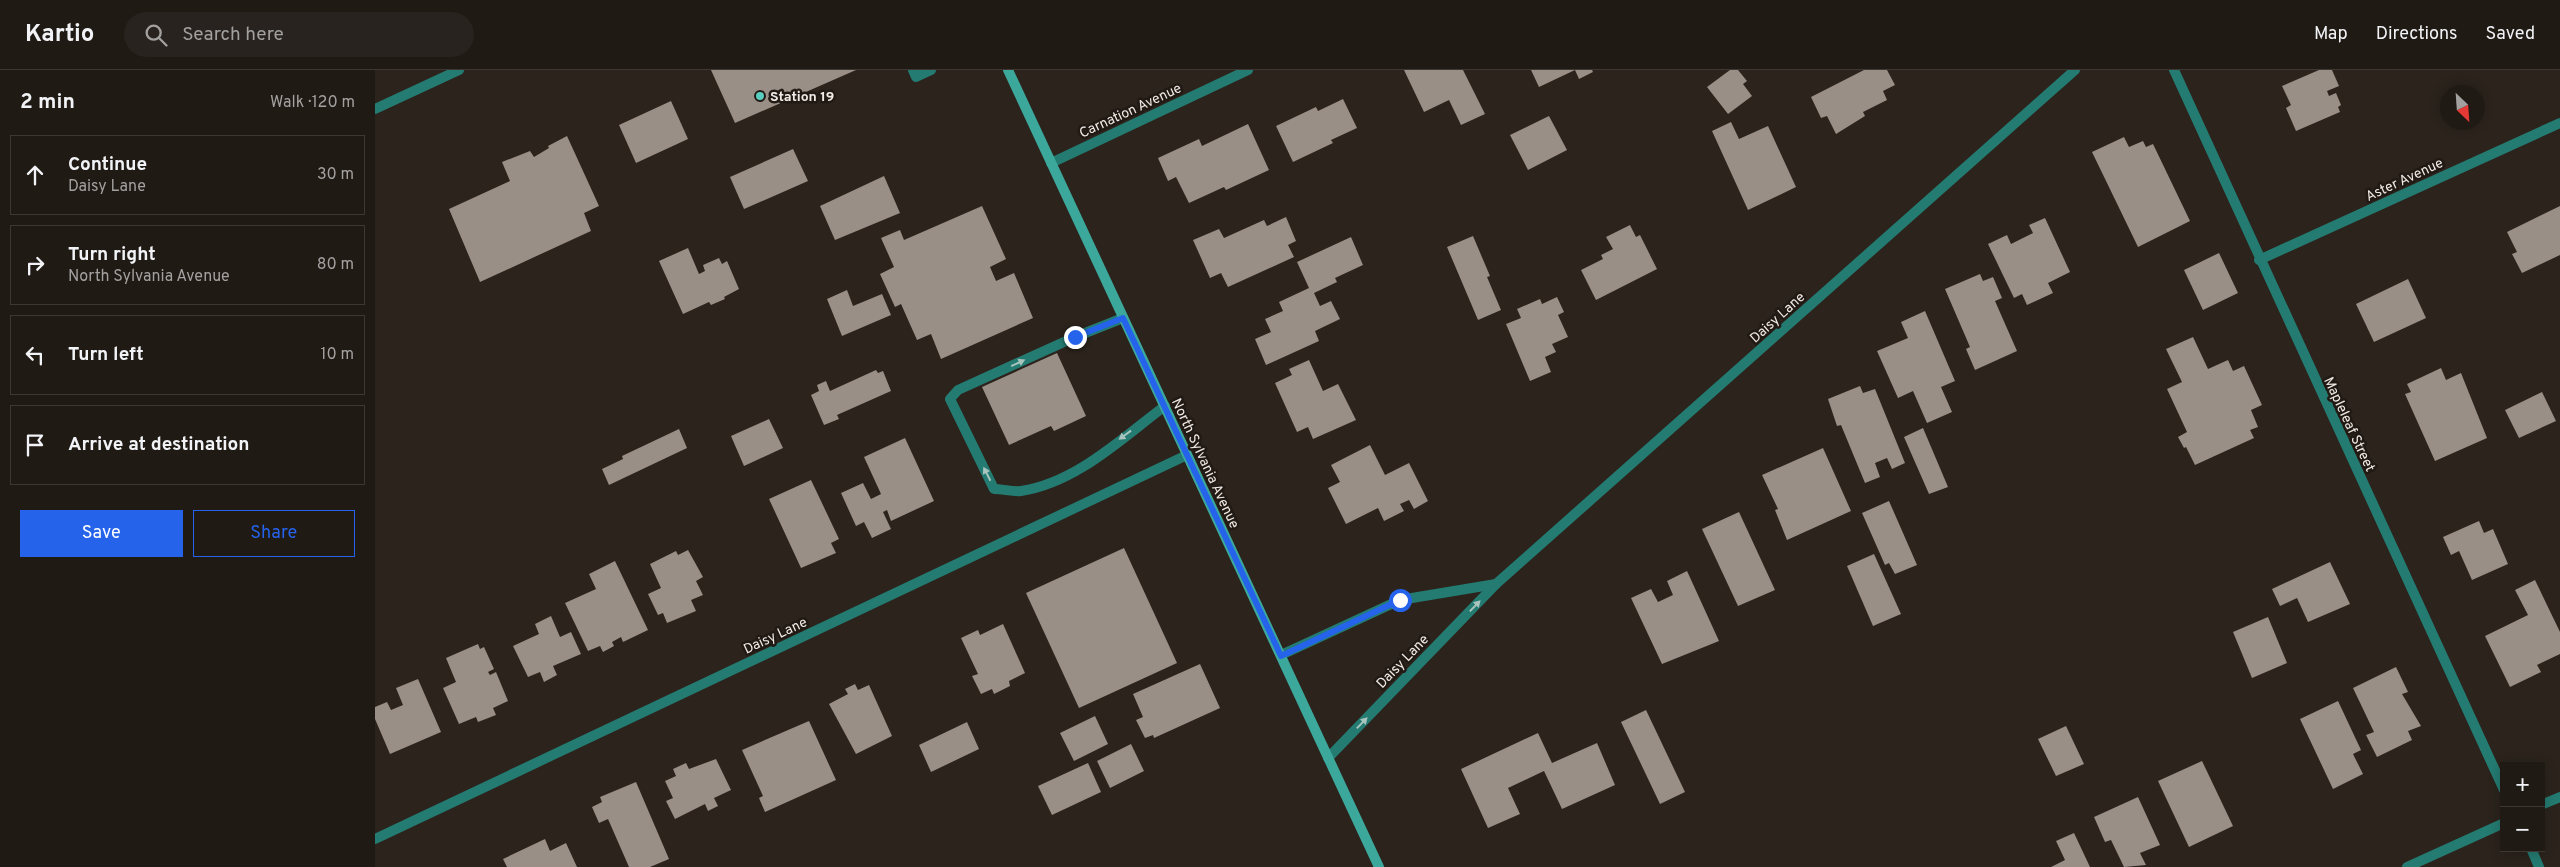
<!DOCTYPE html>
<meta charset="utf-8">
<style>
:root{--surface:#201a15;--page:#28231e;--text:#f1f3f6;--muted:#a2a1a0;--line:#3d3834;--accent:#2563eb}
body{margin:0;font-family:Overpass,sans-serif;background:var(--page);color:var(--text)}
.controls{position:absolute;right:15px;bottom:15px;display:grid;overflow:hidden;border-radius:0px;box-shadow:0 2px 12px #0003}
.controls button{width:45px;height:45px;display:grid;place-items:center;padding:0;border:0;border-bottom:1px solid var(--line);background:var(--surface);color:var(--text);font:25px sans-serif}
.compass{position:absolute;left:2065px;top:15px;width:45px;height:45px;border-radius:50%;background:var(--surface);box-shadow:0 2px 12px #0003;rotate:155deg}
.stop{position:absolute;width:15px;height:15px;margin:-11px;border:4px solid #2563eb;border-radius:50%;background:#fff}
.stop.end{background:#2563eb;border-color:#fff;box-shadow:0 1px 5px #0008}
.list{margin:0;padding:0;list-style:none}
h2{display:flex;justify-content:space-between;align-items:center;height:65px;margin:0;padding:0 20px;font-size:21px}
h2 small{font-size:16px;font-weight:400;color:var(--muted)}
.list li{display:grid;grid-template-columns:32px 1fr auto;gap:15px;align-items:center;box-sizing:border-box;height:80px;margin:0 10px 10px;padding:0 10px;border:1px solid var(--line);border-radius:0px}
.list b{display:block;font-size:19px;white-space:nowrap}
.list p{margin:0;font-size:16px;white-space:nowrap;color:var(--muted)}
.list em{font-size:16px;font-style:normal;color:var(--muted)}
.actions{display:flex;gap:10px;padding:15px 20px}
.actions a{flex:1;padding:11px 0;border:1px solid var(--accent);border-radius:0px;text-align:center;font-size:18px;color:var(--accent)}
.actions .main{background:var(--accent);color:#fff}
.icon{flex:none;width:28px;height:28px;fill:none;stroke:currentColor;stroke-width:2;stroke-linecap:round;stroke-linejoin:round}
.map{position:relative;flex:none;width:2185px;height:797px;overflow:hidden}
header{display:flex;align-items:center;gap:30px;box-sizing:border-box;height:70px;padding:0 25px;background:var(--surface);border-bottom:1px solid var(--line)}
header strong{font-size:24px}
nav{display:flex;gap:28px;margin-inline-start:auto;font-size:18px}
.search{width:350px;height:45px;background:var(--page);display:flex;align-items:center;gap:12px;box-sizing:border-box;padding:0 18px;border-radius:28px;color:var(--muted);font-size:19px}
main{display:flex}
aside{flex:1;background:var(--surface)}
.map>svg:first-child{display:block}
.building{fill:#9a8f87}
.lines{fill:none;stroke-linecap:round;stroke-linejoin:round}
.lane{stroke:#247b71;stroke-width:10}
.street{stroke:#247b71;stroke-width:10}
.secondary{stroke:#3ca89b;stroke-width:10}
.oneway{fill:#a9c3bd}
.route{stroke:#2563eb;stroke-width:6}
.poi-dot{fill:#59cebf;stroke:#211913;stroke-width:2}
.labels{text-anchor:middle;stroke-width:5;stroke-linejoin:round;paint-order:stroke}
.poi-label{font-size:14px;font-weight:bold;fill:#f0eae6;stroke:#211913;text-anchor:start}
.street-label{font-size:14px;fill:#f0eae6;stroke:#211913}
</style>
<header>
<strong>Kartio</strong>
<div class="search"><svg class="icon" aria-label="search" viewBox="0 0 24 24"><circle cx="10" cy="10" r="6"/><path d="M15 15l6 6"/></svg>Search here</div>
<nav><a>Map</a><a>Directions</a><a>Saved</a></nav>
</header>
<main>
<aside>
<h2>2 min<small>Walk · 120 m</small></h2>
<ul class="list">
<li><svg class="icon" aria-label="ahead" viewBox="0 0 24 24"><path d="M12 20V5M6 11l6-6 6 6"/></svg><div><b>Continue</b><p>Daisy Lane</p></div><em>30 m</em></li>
<li><svg class="icon" aria-label="right" viewBox="0 0 24 24"><path d="M7 20v-9h11M14 6l5 5-5 5"/></svg><div><b>Turn right</b><p>North Sylvania Avenue</p></div><em>80 m</em></li>
<li><svg class="icon" aria-label="left" viewBox="0 0 24 24"><path d="M17 20v-9H6M10 6l-5 5 5 5"/></svg><div><b>Turn left</b></div><em>10 m</em></li>
<li><svg class="icon" aria-label="arrive" viewBox="0 0 24 24"><path d="M6 21V4h12l-3 4 3 4H6"/></svg><div><b>Arrive at destination</b></div></li>
</ul>
<div class="actions"><a class="main">Save</a><a>Share</a></div>
</aside>
<div class="map">
<svg width="2185" height="797" viewBox="0 0 2185 797">
<rect width="100%" height="100%" fill="#2b231c"/>
<g class="building">
<path d="M336,0H481L360,53Z"/>
<path d="M1029,0H1088L1110,44L1086,55L1074,30L1049,42Z"/>
<path d="M1156,0H1200L1164,17Z"/>
<path d="M1200,0H1217L1218,2L1204,9Z"/>
<path d="M1355,0H1363L1372,11L1368,14L1377,26L1353,44L1332,17Z"/>
<path d="M1489,0H1512L1520,15L1508,21L1512,30L1488,42L1490,46L1461,64L1452,46L1446,48L1436,27Z"/>
<path d="M1944,0H1957L1964,16L1952,21L1954,26L1961,23L1966,35L1963,37L1965,42L1921,61L1911,38L1916,35L1907,16Z"/>
<path d="M968,29L982,58L956,70L958,73L918,92L901,56L941,37L943,41Z"/>
<path d="M296,31L313,69L261,93L244,55Z"/>
<path d="M1174,46L1192,80L1153,100L1135,65Z"/>
<path d="M1356,52L1364,69L1393,56L1421,117L1373,140L1337,61Z"/>
<path d="M873,54L894,100L851,120L849,117L814,133L801,107L793,111L783,88L824,69L827,76Z"/>
<path d="M192,66L224,136L209,143L216,161L105,212L74,139L135,111L127,92L155,81L159,87L174,78L173,76Z"/>
<path d="M1749,67L1754,77L1768,71L1771,77L1778,74L1815,151L1763,177L1717,82Z"/>
<path d="M418,79L433,111L369,139L355,107Z"/>
<path d="M509,106L525,143L460,170L445,136Z"/>
<path d="M607,136L631,189L615,197L621,211L639,203L658,248L566,289L556,264L542,270L526,234L520,237L505,204L519,197L506,168L525,160L529,170Z"/>
<path d="M2185,136V185L2147,203L2137,184L2142,182L2132,162Z"/>
<path d="M911,147L921,171L913,175L919,187L853,217L846,203L835,208L818,170L844,159L849,168L889,150L892,156Z"/>
<path d="M1670,148L1695,202L1673,213L1678,223L1652,235L1647,224L1639,228L1613,174L1632,165L1636,174L1658,163L1654,155Z"/>
<path d="M1255,155L1261,167L1265,165L1282,199L1221,230L1206,200L1228,189L1226,185L1238,179L1231,167Z"/>
<path d="M1098,166L1115,206L1112,207L1126,240L1103,250L1072,177Z"/>
<path d="M976,167L988,195L960,208L962,212L939,223L945,236L956,231L965,249L940,261L944,271L891,295L880,269L896,262L890,249L908,241L904,232L934,218L922,192Z"/>
<path d="M313,178L324,204L330,201L328,195L344,188L347,194L352,191L364,219L349,227L350,229L336,235L334,232L308,244L284,191Z"/>
<path d="M1844,183L1863,223L1828,240L1809,200Z"/>
<path d="M1605,204L1608,211L1618,207L1627,228L1620,231L1642,281L1600,300L1591,279L1595,277L1570,219Z"/>
<path d="M2033,209L2051,248L1999,272L1981,234Z"/>
<path d="M472,220L478,236L507,224L516,245L467,266L452,229Z"/>
<path d="M1182,227L1189,242L1183,245L1193,267L1177,274L1181,282L1170,287L1176,302L1155,311L1131,254L1146,248L1142,239L1165,229L1167,234Z"/>
<path d="M1550,241L1580,311L1566,317L1577,342L1552,353L1538,321L1523,328L1502,281L1533,268L1526,252Z"/>
<path d="M1818,267L1833,299L1853,290L1858,301L1869,296L1887,335L1876,340L1883,357L1875,360L1879,368L1820,395L1811,377L1809,378L1803,367L1812,362L1792,319L1807,312L1791,279Z"/>
<path d="M682,283L711,346L679,361L676,356L634,375L607,317Z"/>
<path d="M934,290L948,321L963,314L981,350L938,369L933,357L922,362L900,313L917,305L914,299Z"/>
<path d="M2066,298L2071,310L2086,303L2112,368L2060,391L2030,324L2036,322L2032,314Z"/>
<path d="M501,300L503,303L508,301L516,321L462,345L464,349L449,355L436,325L444,321L442,315L451,311L455,321Z"/>
<path d="M1485,316L1488,323L1500,319L1530,393L1517,399L1512,388L1500,393L1505,407L1490,413L1466,355L1462,356L1453,329Z"/>
<path d="M2167,322L2181,351L2144,368L2130,340Z"/>
<path d="M394,349L408,378L369,396L356,366Z"/>
<path d="M1548,358L1573,417L1554,424L1529,367Z"/>
<path d="M304,359L312,378L234,415L227,399L248,389L247,386Z"/>
<path d="M530,368L559,431L516,451L512,440L508,442L516,459L497,468L489,452L481,456L466,423L488,413L496,429L506,424L489,387Z"/>
<path d="M995,375L1010,405L1034,393L1053,431L1039,439L1034,430L1025,434L1029,441L1009,451L1003,438L971,454L953,418L965,412L956,395Z"/>
<path d="M1448,378L1476,441L1412,470L1400,440L1403,439L1387,405Z"/>
<path d="M436,410L464,469L456,473L461,483L426,498L394,429Z"/>
<path d="M1514,431L1542,495L1520,504L1514,493L1510,495L1487,443Z"/>
<path d="M1364,442L1400,520L1363,536L1327,459Z"/>
<path d="M2104,451L2109,463L2118,459L2133,494L2097,510L2084,481L2076,485L2068,467Z"/>
<path d="M749,478L802,593L704,638L651,523Z"/>
<path d="M313,480L328,507L321,511L328,525L316,530L321,541L292,553L288,543L283,545L273,524L286,518L275,494L301,481L303,485Z"/>
<path d="M1499,484L1526,544L1498,556L1472,496Z"/>
<path d="M240,491L273,560L248,572L246,567L237,572L239,576L228,582L225,576L213,581L190,533L221,519L214,504Z"/>
<path d="M1955,492L1975,534L1933,552L1922,528L1905,536L1897,519Z"/>
<path d="M1312,501L1344,571L1287,594L1256,528L1276,519L1283,532L1298,525L1292,511Z"/>
<path d="M2160,510L2185,562V584L2162,595L2166,602L2135,617L2110,566L2153,545L2140,520Z"/>
<path d="M176,546L185,567L196,562L206,584L178,596L182,605L169,612L165,602L153,607L138,576L164,564L160,554Z"/>
<path d="M1893,547L1912,593L1877,608L1858,562Z"/>
<path d="M628,554L650,603L634,611L635,616L619,624L617,619L606,624L597,606L603,604L586,568L603,560L605,565Z"/>
<path d="M103,574L105,579L109,577L119,599L113,602L115,605L121,602L133,631L118,638L121,645L103,652L101,647L84,654L68,618L81,612L71,588Z"/>
<path d="M825,594L845,638L779,668L778,665L770,668L761,650L768,647L758,624Z"/>
<path d="M2021,597L2033,622L2027,624L2046,656L2033,661L2037,670L2002,687L1991,665L1999,662L1978,618Z"/>
<path d="M43,609L66,662L15,684L0,649V637L12,632L16,640L28,635L21,618Z"/>
<path d="M480,614L483,620L494,615L517,666L481,684L454,634L473,624L470,619Z"/>
<path d="M1963,631L1986,680L1978,684L1988,704L1958,719L1925,649Z"/>
<path d="M1271,640L1310,722L1285,734L1246,652Z"/>
<path d="M720,646L733,674L699,691L685,663Z"/>
<path d="M434,651L461,710L390,742L384,728L388,726L367,680Z"/>
<path d="M592,652L604,679L556,702L544,675Z"/>
<path d="M1691,656L1709,694L1681,706L1663,669Z"/>
<path d="M1163,663L1177,693L1222,673L1240,715L1187,739L1169,701L1133,718L1145,744L1113,758L1086,699Z"/>
<path d="M756,674L769,701L735,718L722,691Z"/>
<path d="M341,689L356,720L339,728L343,736L333,741L330,734L300,749L291,731L298,728L290,711L301,706L298,699L311,693L314,699Z"/>
<path d="M1827,691L1858,756L1814,777L1783,711Z"/>
<path d="M713,693L726,722L677,745L663,716Z"/>
<path d="M261,712L294,789L275,797H254L233,749L224,753L217,737L227,732L225,727Z"/>
<path d="M1763,727L1785,775L1765,783L1771,795L1749,797L1736,770L1730,772L1719,747Z"/>
<path d="M1699,763L1715,797H1676L1690,790L1681,771Z"/>
<path d="M170,769L175,781L191,773L202,797H132L128,789Z"/>
</g>
<g class="lines">
<g class="lane">
<path d="M538,0L541,7L556,0"/>
<path d="M748,248L700,267L583,320L575,329L619,419C628,419 638,422 646,421C701,413 747,368 790,336"/>
</g>
<g class="street">
<path d="M1799,0L2129,720"/>
<path d="M0,39L84,0"/>
<path d="M676,93L873,0"/>
<path d="M1884,190L2185,53"/>
<path d="M906,585L1025,530L1121,514"/>
<path d="M953,688L1121,514L1700,0"/>
<path d="M2166,735L2185,727"/>
<path d="M0,769L812,385"/>
<path d="M2156,778L2164,797"/>
<path d="M2032,797L2129,753"/>
</g>
<path class="secondary" d="M633,0L1004,797"/>
</g>
<defs><path id="oneway-solid" d="M-6-.8H1V-3.2L6.5 0L1 3.2V.8H-6Z" transform="scale(1.25)"/></defs>
<g class="oneway">
<use href="#oneway-solid" transform="translate(643 293) rotate(-25)"/>
<use href="#oneway-solid" transform="translate(750 365) rotate(144)"/>
<use href="#oneway-solid" transform="translate(612 404) rotate(-117)"/>
<use href="#oneway-solid" transform="translate(1100 536) rotate(-46)"/>
<use href="#oneway-solid" transform="translate(987 653) rotate(-46)"/>
</g>
<g class="lines">
<path class="route" d="M700,267L748,248L906,586L1025,530"/>
</g>
<circle class="poi-dot" cx="385" cy="26" r="5"/>
<g class="labels">
<g class="poi-label">
<text x="395" y="31">Station 19</text>
</g>
<g class="street-label">
<text transform="translate(755 40) rotate(-25)" y="5">Carnation Avenue</text>
<text transform="translate(2029 109) rotate(-25)" y="5">Aster Avenue</text>
<text transform="translate(1402 247) rotate(-42)" y="5">Daisy Lane</text>
<text transform="translate(1975 354) rotate(65)" y="5">Mapleleaf Street</text>
<text transform="translate(831 393) rotate(65)" y="5">North Sylvania Avenue</text>
<text transform="translate(400 565) rotate(-25)" y="5">Daisy Lane</text>
<text transform="translate(1027 591) rotate(-46)" y="5">Daisy Lane</text>
</g>
</g>
</svg>
<div class="controls">
<button>+</button>
<button>−</button>
</div>
<svg class="compass" viewBox="-18 -18 36 36"><path d="M0-13l5 13h-10z" fill="#e53935"/><path d="M0 13l5-13h-10z" fill="#a2a1a0"/></svg>
<div class="stop" style="left:1025px;top:530px"></div>
<div class="stop end" style="left:700px;top:267px"></div>
</div>
</main>
